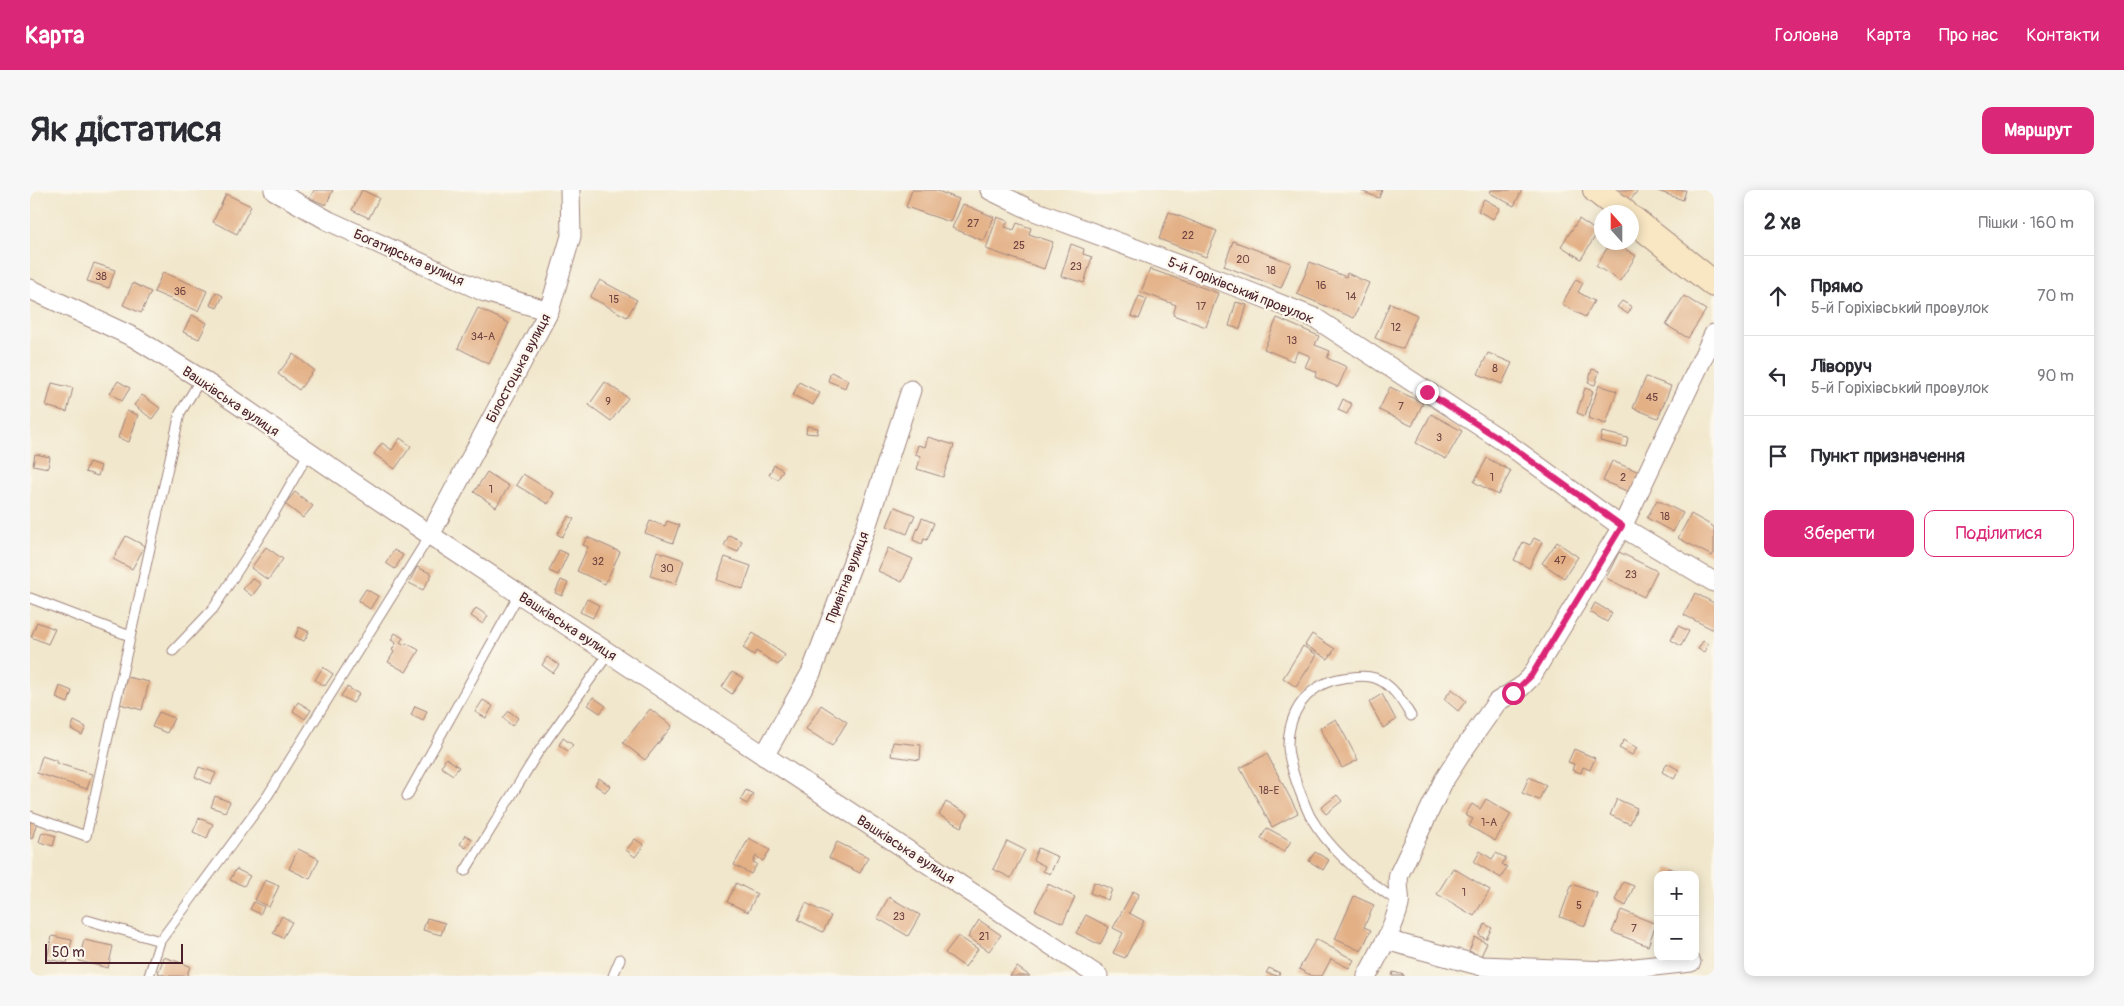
<!DOCTYPE html>
<html lang="uk">
<meta charset="utf-8">
<style>
:root{--surface:#fff;--page:#f7f7f7;--text:#2b2b33;--muted:#7c7c81;--line:#e1e1e2;--accent:#db2777}
body{margin:0;font-family:Pangolin,sans-serif;background:var(--page);color:var(--text)}
.controls{position:absolute;right:15px;bottom:15px;display:grid;overflow:hidden;border-radius:10px;box-shadow:0 2px 12px #0003}
.controls button{width:45px;height:45px;display:grid;place-items:center;padding:0;border:0;border-bottom:1px solid var(--line);background:var(--surface);color:var(--text);font:25px sans-serif}
.compass{position:absolute;left:1564px;top:15px;width:45px;height:45px;border-radius:50%;background:var(--surface);box-shadow:0 2px 12px #0003;rotate:339deg}
.scale{position:absolute;left:15px;bottom:12px;width:138px;box-sizing:border-box;padding-left:5px;border:2px solid #4a1f2b;border-top:0;font-size:14px;line-height:18px;white-space:nowrap;color:#4a1f2b;-webkit-text-stroke:4px #fbf7ec;paint-order:stroke}
.stop{position:absolute;width:15px;height:15px;margin:-11px;border:4px solid #db2777;border-radius:50%;background:#fff}
.stop.end{background:#db2777;border-color:#fff;box-shadow:0 1px 5px #0008}
.list{margin:0;padding:0;list-style:none}
h2{display:flex;justify-content:space-between;align-items:center;height:65px;margin:0;padding:0 20px;font-size:21px}
h2 small{font-size:16px;font-weight:400;color:var(--muted)}
.list li{display:grid;grid-template-columns:32px 1fr auto;gap:15px;align-items:center;box-sizing:border-box;height:80px;padding:0 20px;border-top:1px solid var(--line)}
.list b{display:block;font-size:19px;white-space:nowrap}
.list p{margin:0;font-size:16px;white-space:nowrap;color:var(--muted)}
.list em{font-size:16px;font-style:normal;color:var(--muted)}
.actions{display:flex;gap:10px;padding:15px 20px}
.actions a{flex:1;padding:11px 0;border:1px solid var(--accent);border-radius:10px;text-align:center;font-size:18px;color:var(--accent)}
.actions .main{background:var(--accent);color:#fff}
.icon{flex:none;width:28px;height:28px;fill:none;stroke:currentColor;stroke-width:2;stroke-linecap:round;stroke-linejoin:round}
.map{position:relative;flex:none;width:1684px;height:786px;overflow:hidden;border-radius:10px}
header{display:flex;align-items:center;gap:30px;box-sizing:border-box;height:70px;padding:0 25px;background:var(--accent);color:#fff}
header strong{font-size:24px}
nav{display:flex;gap:28px;margin-inline-start:auto;font-size:18px}
.intro{display:flex;align-items:center;justify-content:space-between;box-sizing:border-box;height:120px;padding:0 30px}
h1{margin:0;font-size:35px}
.button{padding:12px 22px;border-radius:10px;background:var(--accent);color:#fff;font-size:18px;font-weight:700}
main{display:flex;gap:30px;padding:0 30px}
aside{flex:1;background:var(--surface);border-radius:10px;box-shadow:0 2px 12px #0003}
.map>svg:first-child{display:block}
.building{fill:#e3b086}
.lines{fill:none;stroke-linecap:round;stroke-linejoin:round}
.lane-casing{stroke:#9e837c;stroke-width:11}
.street-casing{stroke:#9e837c;stroke-width:21}
.secondary-casing{stroke:#9e837c;stroke-width:28}
.lane{stroke:#fff;stroke-width:9}
.street{stroke:#fff;stroke-width:19}
.secondary{stroke:#f9e7c3;stroke-width:26}
.route{stroke:#db2777;stroke-width:6}
.labels{text-anchor:middle;stroke-width:4.5;stroke-linejoin:round;paint-order:stroke}
.number-label{font-size:11px;fill:#704342}
.street-label{font-size:14px;fill:#4a1f2b;stroke:#fbf7ec}
</style>
<header>
<strong>Карта</strong>
<nav><a>Головна</a><a>Карта</a><a>Про нас</a><a>Контакти</a></nav>
</header>
<div class="intro"><h1>Як дістатися</h1><a class="button">Маршрут</a></div>
<main>
<div class="map">
<svg width="1684" height="786" viewBox="0 0 1684 786">
<rect width="100%" height="100%" fill="#fbf7ec"/>
<filter id="ink" filterUnits="userSpaceOnUse"><feTurbulence type="fractalNoise" baseFrequency=".02" numOctaves="2"/><feDisplacementMap in="SourceGraphic" scale="10" xChannelSelector="R" yChannelSelector="G"/><feConvolveMatrix kernelMatrix="1 2 1 2 8 2 1 2 1" color-interpolation-filters="sRGB"/></filter>
<filter id="wash" filterUnits="userSpaceOnUse"><feTurbulence type="fractalNoise" baseFrequency=".0096" numOctaves="4" result="noise"/><feDisplacementMap in="SourceGraphic" scale="20" xChannelSelector="R" yChannelSelector="G"/><feGaussianBlur stdDeviation="1.12" result="paint"/><feColorMatrix in="noise" values="0 0 0 0 0 0 0 0 0 0 0 0 0 0 0 0 0 1.4 0 .05"/><feComposite in="paint" operator="in"/></filter>
<g filter="url(#wash)">
<rect width="100%" height="100%" fill="#f1e7cc"/>
<g id="blocks">
<g class="building">
<path d="M284,0H303L296,15L280,8Z"/>
<path d="M332,0L349,8L339,28L322,20Z"/>
<path d="M882,0H905L929,9L920,32L876,17Z"/>
<path d="M1332,0H1352L1349,8L1331,1Z"/>
<path d="M1461,0H1492L1484,16L1460,3Z"/>
<path d="M1590,0H1608L1599,12L1588,2Z"/>
<path d="M1625,0H1656L1653,10Z"/>
<path d="M196,4L221,16L207,44L183,32Z"/>
<path d="M1454,9L1470,18L1463,29L1448,21Z"/>
<path d="M933,14L964,27L954,51L922,38Z"/>
<path d="M1139,22L1187,41L1176,67L1129,49Z"/>
<path d="M967,27L978,31L975,37L984,40L987,33L1001,38L999,44L1023,52L1014,79L956,59Z"/>
<path d="M1549,29L1568,42L1551,69L1531,56Z"/>
<path d="M1203,51L1261,73L1251,98L1194,76Z"/>
<path d="M1581,52H1584L1606,66L1590,91L1566,76Z"/>
<path d="M1041,54L1054,59L1053,64L1062,67L1054,93L1031,86Z"/>
<path d="M1280,72L1316,87L1317,83L1339,93L1324,128L1267,104Z"/>
<path d="M64,73L85,80L79,98L57,91Z"/>
<path d="M1120,79L1188,103L1176,137L1143,125L1146,115L1111,102Z"/>
<path d="M133,82L177,101L168,121L124,102Z"/>
<path d="M1546,89L1553,93L1548,102L1564,111L1555,127L1532,114Z"/>
<path d="M570,90L607,110L597,127L560,107Z"/>
<path d="M103,93L121,102L111,123L93,115Z"/>
<path d="M186,102L193,106L187,118L180,115Z"/>
<path d="M1109,106L1117,109L1109,129L1101,126Z"/>
<path d="M1654,106L1676,120L1658,148L1636,135Z"/>
<path d="M1592,111L1602,117L1598,124L1587,117Z"/>
<path d="M1206,112L1217,115L1210,139L1199,136Z"/>
<path d="M1360,113L1387,125L1373,159L1345,148Z"/>
<path d="M448,118L479,133L459,174L428,158Z"/>
<path d="M162,125L177,133L169,149L153,142Z"/>
<path d="M1247,128L1289,146L1285,155L1300,161L1297,168L1317,177L1308,197L1285,187L1287,182L1275,177L1280,166L1268,161L1263,171L1234,159Z"/>
<path d="M1458,163L1482,173L1472,194L1448,184Z"/>
<path d="M263,164L284,180L269,200L248,184Z"/>
<path d="M1562,179L1569,181L1565,195L1558,193Z"/>
<path d="M801,182L818,190L815,198L798,191Z"/>
<path d="M1616,187L1641,196L1628,228L1603,218Z"/>
<path d="M88,191L100,198L92,211L80,203Z"/>
<path d="M575,192L598,208L581,231L559,215Z"/>
<path d="M769,192L790,203L783,215L763,205Z"/>
<path d="M22,193L43,198L37,222L16,216Z"/>
<path d="M1569,195L1587,201L1576,234L1558,228Z"/>
<path d="M1360,197L1393,213L1382,236L1349,220Z"/>
<path d="M1555,198L1563,201L1555,226L1547,223Z"/>
<path d="M112,205L130,218L122,229L104,215Z"/>
<path d="M1313,209L1322,214L1317,224L1308,220Z"/>
<path d="M97,221L108,225L99,252L88,248Z"/>
<path d="M1401,224L1432,241L1416,269L1386,253Z"/>
<path d="M777,236L788,238L787,244L776,243Z"/>
<path d="M1572,242L1598,248L1596,257L1570,251Z"/>
<path d="M898,247L924,255L913,287L887,279L891,266L885,264L888,255L895,257Z"/>
<path d="M370,248L381,256L365,279L344,264L352,253L362,260Z"/>
<path d="M5,264L20,267L18,278L3,275Z"/>
<path d="M1457,268L1481,281L1468,305L1444,292Z"/>
<path d="M1582,271L1612,283L1604,304L1573,291Z"/>
<path d="M59,272L71,276L68,286L55,282Z"/>
<path d="M744,275L753,280L748,289L739,285Z"/>
<path d="M457,282L479,296L466,317L444,302Z"/>
<path d="M493,284L524,303L518,314L486,295Z"/>
<path d="M265,302L283,316L273,328L255,314Z"/>
<path d="M1627,310L1653,323L1643,342L1617,328Z"/>
<path d="M865,317L885,325L877,344L857,336Z"/>
<path d="M1661,324L1684,337V363L1682,366L1648,348Z"/>
<path d="M539,326L544,329L532,347L527,344Z"/>
<path d="M892,328L904,333L897,350L894,349L892,354L883,350Z"/>
<path d="M620,331L635,336L637,331L649,335L643,353L615,343Z"/>
<path d="M699,345L712,351L708,362L694,356Z"/>
<path d="M96,346L115,356L102,379L83,369Z"/>
<path d="M557,347L590,362L575,394L547,381L558,357L553,355Z"/>
<path d="M1504,348L1512,352L1499,378L1484,370L1493,352L1500,355Z"/>
<path d="M1527,352L1548,367L1534,388L1512,373Z"/>
<path d="M236,357L253,369L238,390L221,378Z"/>
<path d="M858,358L883,369L872,392L848,381Z"/>
<path d="M364,360L373,365L365,379L356,373Z"/>
<path d="M529,360L538,364L528,385L519,381Z"/>
<path d="M627,361L654,370L646,394L620,386Z"/>
<path d="M1589,362L1627,381L1614,407L1576,388Z"/>
<path d="M695,367L721,376L713,399L687,390Z"/>
<path d="M387,377L402,384L393,400L379,393Z"/>
<path d="M222,388L231,394L222,406L213,399Z"/>
<path d="M531,390L538,393L532,406L525,403Z"/>
<path d="M336,399L348,406L340,419L328,411Z"/>
<path d="M1665,403L1684,413V440L1654,425Z"/>
<path d="M557,409L569,415L563,428L550,422Z"/>
<path d="M1565,413L1582,423L1577,432L1560,422Z"/>
<path d="M446,418L458,426L453,434L441,426Z"/>
<path d="M7,432L25,439L18,454L1,447Z"/>
<path d="M1648,436L1659,441L1651,456L1641,450Z"/>
<path d="M269,437L279,442L274,451L265,447Z"/>
<path d="M365,443L373,448L370,452L375,455L376,453L389,460L376,482L358,472L364,462L362,460L366,453L361,450Z"/>
<path d="M723,443L755,465L748,475L726,461L724,465L713,458Z"/>
<path d="M1282,444L1305,459L1298,469L1275,455Z"/>
<path d="M1673,451L1678,454L1674,462L1668,459Z"/>
<path d="M1273,456L1287,465L1266,497L1253,488Z"/>
<path d="M517,467L529,475L523,483L512,475Z"/>
<path d="M293,477L303,484L295,496L285,490Z"/>
<path d="M702,482L713,488L702,504L692,497Z"/>
<path d="M97,487L119,492L112,520L90,514Z"/>
<path d="M30,496L42,501L38,513L26,508Z"/>
<path d="M317,497L329,504L323,513L311,506Z"/>
<path d="M1422,499L1436,511L1428,521L1414,509Z"/>
<path d="M1352,504L1366,530L1353,538L1339,512Z"/>
<path d="M563,507L576,516L570,523L558,515Z"/>
<path d="M453,510L463,516L456,528L445,522Z"/>
<path d="M268,512L281,520L275,529L263,521Z"/>
<path d="M791,515L817,532L802,556L776,539Z"/>
<path d="M385,516L397,521L393,531L381,525Z"/>
<path d="M620,519L642,536L615,570L593,553Z"/>
<path d="M479,521L488,528L482,536L473,528Z"/>
<path d="M129,522L144,528L137,543L122,537Z"/>
<path d="M1306,529L1328,570L1312,578L1290,538Z"/>
<path d="M44,531L56,537L52,545L41,539Z"/>
<path d="M533,548L543,555L538,561L529,555Z"/>
<path d="M1594,550L1607,558L1602,565L1589,558Z"/>
<path d="M863,552L891,555L890,570L861,566Z"/>
<path d="M1544,559L1565,568L1560,580L1553,577L1551,583L1542,580L1544,574L1538,572Z"/>
<path d="M1237,564L1268,623L1242,637L1210,578Z"/>
<path d="M12,566L27,571L26,573L62,584L57,599L7,583Z"/>
<path d="M416,568L429,577L423,585L411,577Z"/>
<path d="M1637,573L1649,580L1644,589L1632,582Z"/>
<path d="M169,577L186,583L181,594L165,587Z"/>
<path d="M1499,587L1516,595L1509,610L1492,603Z"/>
<path d="M569,588L580,596L575,602L565,595Z"/>
<path d="M716,600L723,604L717,614L710,610Z"/>
<path d="M1307,605L1312,611L1296,624L1291,618Z"/>
<path d="M185,606L200,612L195,622L181,617Z"/>
<path d="M1456,609L1481,624L1465,651L1439,636L1443,629L1435,625L1442,614L1450,619Z"/>
<path d="M1587,609L1607,618L1600,634L1580,625Z"/>
<path d="M916,612L938,624L931,637L909,625Z"/>
<path d="M169,628L183,634L177,648L163,642Z"/>
<path d="M0,630L7,632L2,649L0,648Z"/>
<path d="M1237,638L1261,651L1254,662L1231,648Z"/>
<path d="M12,642L26,646L23,656L9,652Z"/>
<path d="M435,645L442,649L436,658L430,654Z"/>
<path d="M719,648L740,660L733,671L726,666L723,672L727,674L721,684L704,675Z"/>
<path d="M605,649L614,655L605,667L596,660Z"/>
<path d="M977,651L995,660L981,688L963,679Z"/>
<path d="M807,652L838,667L830,683L799,668Z"/>
<path d="M1008,658L1028,667L1020,684L1013,681L1015,676L1003,670Z"/>
<path d="M268,659L289,669L280,689L259,679Z"/>
<path d="M1450,661L1462,669L1466,663L1476,668L1472,674L1477,677L1471,688L1444,672Z"/>
<path d="M1285,662L1299,670L1293,680L1279,671Z"/>
<path d="M1423,678L1460,700L1444,726L1407,704Z"/>
<path d="M1638,678L1649,681L1648,685H1635Z"/>
<path d="M206,679L220,686L214,696L200,690Z"/>
<path d="M235,690L249,696L239,717L225,710Z"/>
<path d="M1064,692L1082,699L1078,710L1060,703Z"/>
<path d="M1593,692L1604,696L1596,716L1585,710Z"/>
<path d="M706,693L727,704L718,722L697,712Z"/>
<path d="M1018,694L1045,707L1033,733L1005,720Z"/>
<path d="M1542,694L1567,703L1555,736L1530,727Z"/>
<path d="M1103,701L1109,704L1099,723L1114,731L1095,768L1083,763L1093,743L1083,738Z"/>
<path d="M1324,706L1344,715L1334,737L1341,740L1331,761L1305,749Z"/>
<path d="M859,707L890,725L878,746L847,728Z"/>
<path d="M224,712L234,717L230,724L220,719Z"/>
<path d="M776,713L801,726L793,742L768,730Z"/>
<path d="M1591,720L1626,734L1618,756L1582,742Z"/>
<path d="M1056,725L1079,737L1070,755L1046,743Z"/>
<path d="M252,726L262,732L253,748L243,743Z"/>
<path d="M397,728L415,733L411,745L393,740Z"/>
<path d="M949,730L971,745L959,761L938,747Z"/>
<path d="M1455,734L1462,738L1456,749L1449,745Z"/>
<path d="M22,746L42,750L37,773L17,769Z"/>
<path d="M928,746L948,759L935,777L915,763Z"/>
<path d="M1445,747L1457,753L1451,766L1439,761Z"/>
<path d="M1286,749L1324,770L1319,778L1301,769L1292,786H1282L1269,779Z"/>
<path d="M54,750L83,756L78,778L49,771Z"/>
<path d="M134,767L160,776L157,786H137L128,783Z"/>
<path d="M987,777L1000,786H980Z"/>
<path d="M1239,778L1250,783L1248,786L1236,783Z"/>
<path d="M1363,782L1374,785V786H1362Z"/>
</g>
</g>
</g>
<g filter="url(#ink)">
<use href="#blocks" fill-opacity="0" stroke="#9e837c" stroke-width="1"/>
<g class="lines">
<g class="lane-casing">
<g id="lane">
<path d="M0,408L100,446"/>
<path d="M143,461L183,419L239,332L278,264"/>
<path d="M377,606L489,404"/>
<path d="M0,626L56,646L150,223L171,189"/>
<path d="M435,681L507,564L579,463"/>
<path d="M1370,713C1337,691 1300,661 1280,626C1275,616 1271,604 1267,594C1263,582 1257,565 1258,553C1260,515 1284,489 1322,487C1329,486 1339,486 1345,488C1363,495 1372,511 1381,526"/>
<path d="M57,730L130,751"/>
<path d="M119,786L130,751L238,605L400,345"/>
<path d="M583,786L590,769"/>
</g>
</g>
<g class="street-casing">
<g id="street">
<path d="M244,0L299,31L455,102L519,121"/>
<path d="M960,0L999,19L1202,95L1285,128L1479,255L1592,337L1684,392"/>
<path d="M0,99L105,148L171,189L400,345L1068,786"/>
<path d="M400,345L519,121L541,46L540,0"/>
<path d="M734,566L781,483L836,337L881,200"/>
<path d="M1356,750L1452,776L1578,781L1661,772"/>
<path d="M1337,786C1349,763 1363,740 1369,715C1371,705 1366,696 1369,684L1414,590L1432,562L1467,512L1491,497L1501,487L1592,337L1684,144"/>
</g>
</g>
<g class="secondary-casing">
<g id="secondary">
<path d="M1566,0L1594,22"/>
<path d="M1602,29L1684,94"/>
</g>
</g>
<use href="#lane" class="lane"/>
<use href="#street" class="street"/>
<use href="#secondary" class="secondary"/>
</g>
</g>
<g class="lines" filter="url(#ink)">
<path class="route" d="M1397,202L1479,255L1592,336L1501,486L1483,503"/>
</g>
<g class="labels">
<g class="number-label">
<text x="943" y="37">27</text>
<text x="1158" y="49">22</text>
<text x="989" y="59">25</text>
<text x="1213" y="73">20</text>
<text x="1046" y="80">23</text>
<text x="1241" y="84">18</text>
<text x="71" y="90">38</text>
<text x="1291" y="99">16</text>
<text x="150" y="105">36</text>
<text x="1321" y="110">14</text>
<text x="584" y="113">15</text>
<text x="1171" y="120">17</text>
<text x="1366" y="141">12</text>
<text x="453" y="150">34-А</text>
<text x="1262" y="154">13</text>
<text x="1465" y="182">8</text>
<text x="1622" y="211">45</text>
<text x="578" y="215">9</text>
<text x="1371" y="220">7</text>
<text x="1409" y="251">3</text>
<text x="1462" y="291">1</text>
<text x="1593" y="291">2</text>
<text x="461" y="303">1</text>
<text x="1635" y="330">18</text>
<text x="1530" y="374">47</text>
<text x="568" y="375">32</text>
<text x="637" y="382">30</text>
<text x="1601" y="388">23</text>
<text x="1239" y="604">18-Е</text>
<text x="1459" y="636">1-А</text>
<text x="1434" y="706">1</text>
<text x="1549" y="719">5</text>
<text x="869" y="730">23</text>
<text x="1604" y="742">7</text>
<text x="954" y="750">21</text>
</g>
<g class="street-label">
<text transform="translate(379 67) rotate(24)" y="5">Богатирська вулиця</text>
<text transform="translate(1211 100) rotate(22)" y="5">5-й Горіхівський провулок</text>
<text transform="translate(488 178) rotate(-62)" y="5">Білостоцька вулиця</text>
<text transform="translate(201 211) rotate(34)" y="5">Вашківська вулиця</text>
<text transform="translate(817 387) rotate(-69)" y="5">Привітна вулиця</text>
<text transform="translate(538 436) rotate(33)" y="5">Вашківська вулиця</text>
<text transform="translate(876 659) rotate(33)" y="5">Вашківська вулиця</text>
</g>
</g>
</svg>
<div class="controls">
<button>+</button>
<button>−</button>
</div>
<svg class="compass" viewBox="-18 -18 36 36"><path d="M0-13l5 13h-10z" fill="#e53935"/><path d="M0 13l5-13h-10z" fill="#7c7c81"/></svg>
<div class="scale">50 m</div>
<div class="stop" style="left:1483px;top:503px"></div>
<div class="stop end" style="left:1397px;top:202px"></div>
</div>
<aside>
<h2>2 хв<small>Пішки · 160 m</small></h2>
<ul class="list">
<li><svg class="icon" aria-label="ahead" viewBox="0 0 24 24"><path d="M12 20V5M6 11l6-6 6 6"/></svg><div><b>Прямо</b><p>5-й Горіхівський провулок</p></div><em>70 m</em></li>
<li><svg class="icon" aria-label="left" viewBox="0 0 24 24"><path d="M17 20v-9H6M10 6l-5 5 5 5"/></svg><div><b>Ліворуч</b><p>5-й Горіхівський провулок</p></div><em>90 m</em></li>
<li><svg class="icon" aria-label="arrive" viewBox="0 0 24 24"><path d="M6 21V4h12l-3 4 3 4H6"/></svg><div><b>Пункт призначення</b></div></li>
</ul>
<div class="actions"><a class="main">Зберегти</a><a>Поділитися</a></div>
</aside>
</main>
